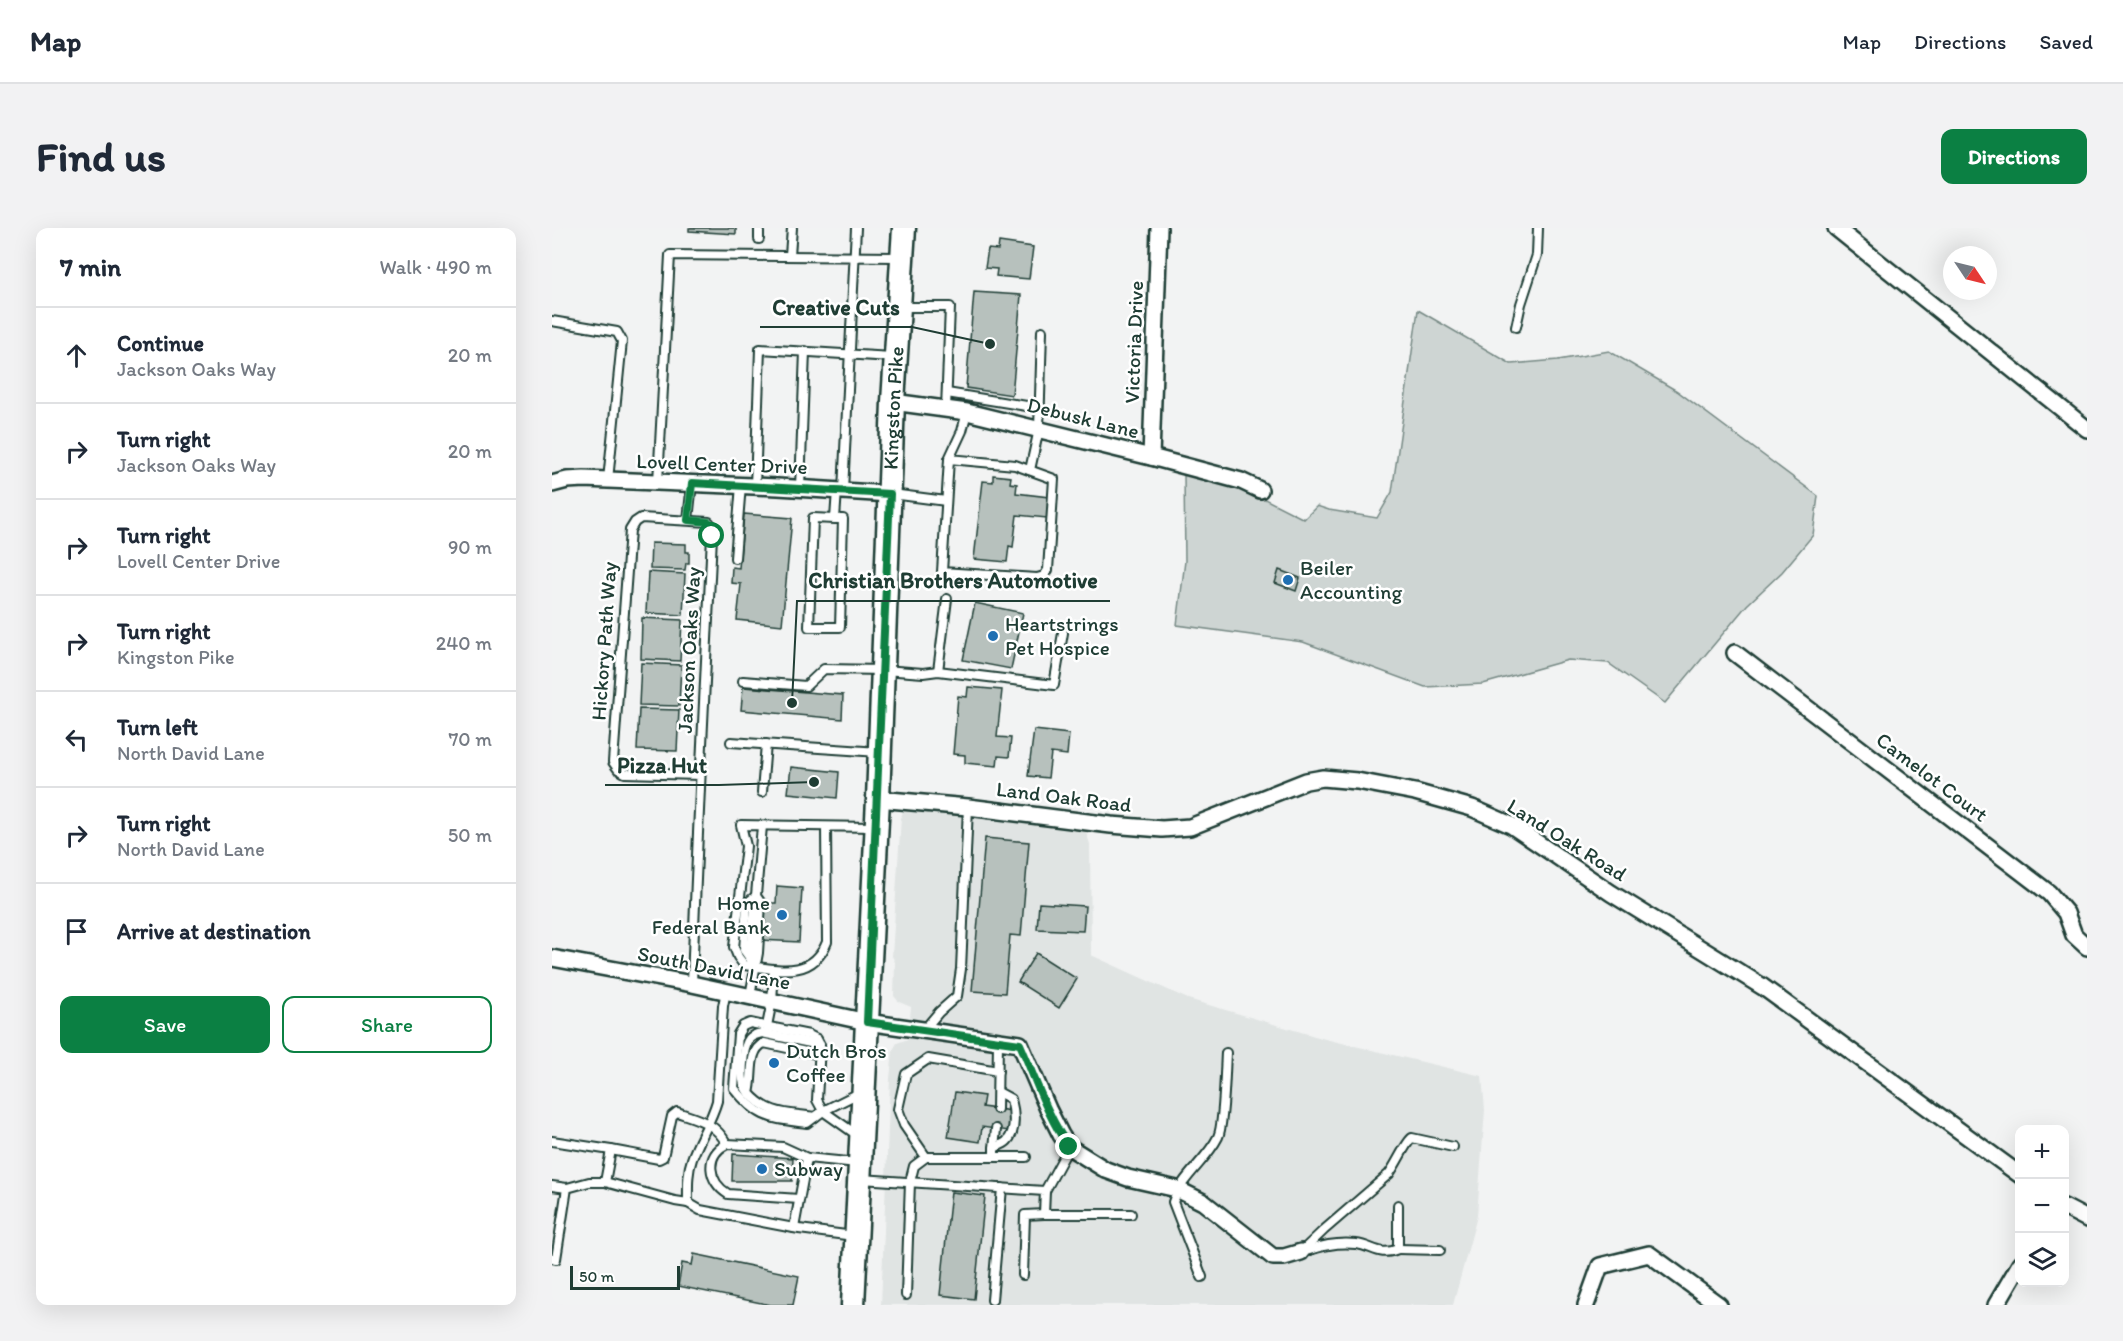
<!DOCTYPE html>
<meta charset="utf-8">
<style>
:root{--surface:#fff;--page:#f2f2f3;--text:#1f2937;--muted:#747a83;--line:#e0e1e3;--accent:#0b8043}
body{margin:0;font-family:Itim,sans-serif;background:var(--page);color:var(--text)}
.controls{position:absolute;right:18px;bottom:18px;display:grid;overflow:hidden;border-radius:12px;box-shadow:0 6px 24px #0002}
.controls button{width:54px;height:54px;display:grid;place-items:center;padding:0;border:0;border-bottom:2px solid var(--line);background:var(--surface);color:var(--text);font:30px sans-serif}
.compass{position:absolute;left:1391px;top:18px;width:54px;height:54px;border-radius:50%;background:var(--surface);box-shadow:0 6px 24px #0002;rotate:125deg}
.scale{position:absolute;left:18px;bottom:15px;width:110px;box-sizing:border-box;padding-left:6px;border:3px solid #1f3d34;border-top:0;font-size:16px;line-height:21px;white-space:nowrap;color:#1f3d34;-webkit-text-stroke:4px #fff;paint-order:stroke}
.stop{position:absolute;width:18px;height:18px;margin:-14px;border:4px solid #0b8043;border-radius:50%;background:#fff}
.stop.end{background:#0b8043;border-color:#fff;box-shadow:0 2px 6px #0008}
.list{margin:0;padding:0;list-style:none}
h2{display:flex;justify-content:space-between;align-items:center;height:78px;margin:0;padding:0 24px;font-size:26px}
h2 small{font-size:20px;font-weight:400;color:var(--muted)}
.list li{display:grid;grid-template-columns:39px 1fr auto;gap:18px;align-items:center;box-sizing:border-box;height:96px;padding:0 24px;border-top:2px solid var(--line)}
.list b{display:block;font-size:22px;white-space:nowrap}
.list p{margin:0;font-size:20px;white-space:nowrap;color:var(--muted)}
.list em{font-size:20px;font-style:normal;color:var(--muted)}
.actions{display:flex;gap:12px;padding:18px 24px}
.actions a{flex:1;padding:14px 0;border:2px solid var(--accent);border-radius:12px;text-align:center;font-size:21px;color:var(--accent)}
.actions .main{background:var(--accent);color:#fff}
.icon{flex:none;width:33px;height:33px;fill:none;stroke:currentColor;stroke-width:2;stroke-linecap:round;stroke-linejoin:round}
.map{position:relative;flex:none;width:1535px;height:1077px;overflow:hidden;border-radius:12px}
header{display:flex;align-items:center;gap:36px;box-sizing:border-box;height:84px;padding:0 30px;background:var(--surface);border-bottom:2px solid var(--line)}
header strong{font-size:28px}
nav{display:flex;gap:33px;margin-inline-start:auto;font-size:21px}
.intro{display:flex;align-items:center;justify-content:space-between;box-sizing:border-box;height:144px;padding:0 36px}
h1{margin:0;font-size:42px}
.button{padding:15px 27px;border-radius:12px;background:var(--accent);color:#fff;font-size:21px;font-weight:700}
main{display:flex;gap:36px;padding:0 36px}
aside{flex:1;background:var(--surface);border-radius:12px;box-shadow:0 6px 24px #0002}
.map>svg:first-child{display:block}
.built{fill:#e0e4e3}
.green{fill:#ced5d3;stroke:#768984;stroke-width:1.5}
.building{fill:#b7c1bd;stroke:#1f3d34;stroke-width:1.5}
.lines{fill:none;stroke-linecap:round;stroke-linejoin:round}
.service-casing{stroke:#1f3d34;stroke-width:12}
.minor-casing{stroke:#1f3d34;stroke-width:20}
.primary-casing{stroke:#1f3d34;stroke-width:27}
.service{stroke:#fff;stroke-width:8}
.minor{stroke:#fff;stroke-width:15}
.primary{stroke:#fff;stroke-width:22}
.route{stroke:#0b8043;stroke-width:8}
.poi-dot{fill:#1f6fb2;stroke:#fff;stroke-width:2}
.labels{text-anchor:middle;stroke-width:5;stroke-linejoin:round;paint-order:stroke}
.street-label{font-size:21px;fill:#1f3d34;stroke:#fff}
.poi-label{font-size:21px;fill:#1f3d34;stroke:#fff;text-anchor:start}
.leader{fill:none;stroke:#1f3d34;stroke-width:2}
.callout-dot{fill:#1f3d34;stroke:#fff;stroke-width:2}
.callout-label{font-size:22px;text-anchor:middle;font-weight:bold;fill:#1f3d34;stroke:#fff;stroke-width:5;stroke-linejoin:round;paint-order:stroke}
</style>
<header>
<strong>Map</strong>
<nav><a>Map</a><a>Directions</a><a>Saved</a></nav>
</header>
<div class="intro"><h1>Find us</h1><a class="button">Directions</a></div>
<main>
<aside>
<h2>7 min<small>Walk · 490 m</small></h2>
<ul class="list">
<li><svg class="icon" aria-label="ahead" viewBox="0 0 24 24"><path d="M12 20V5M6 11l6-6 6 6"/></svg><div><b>Continue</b><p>Jackson Oaks Way</p></div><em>20 m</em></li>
<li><svg class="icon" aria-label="right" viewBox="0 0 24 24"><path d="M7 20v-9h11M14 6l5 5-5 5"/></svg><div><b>Turn right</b><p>Jackson Oaks Way</p></div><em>20 m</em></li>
<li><svg class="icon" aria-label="right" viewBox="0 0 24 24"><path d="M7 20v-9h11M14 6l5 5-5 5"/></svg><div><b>Turn right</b><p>Lovell Center Drive</p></div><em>90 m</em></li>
<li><svg class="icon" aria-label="right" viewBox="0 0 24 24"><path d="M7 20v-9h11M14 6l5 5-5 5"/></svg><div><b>Turn right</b><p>Kingston Pike</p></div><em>240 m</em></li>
<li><svg class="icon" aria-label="left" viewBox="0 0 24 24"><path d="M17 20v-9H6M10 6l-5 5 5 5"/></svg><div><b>Turn left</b><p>North David Lane</p></div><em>70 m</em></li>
<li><svg class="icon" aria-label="right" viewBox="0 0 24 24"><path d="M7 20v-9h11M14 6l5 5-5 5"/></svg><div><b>Turn right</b><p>North David Lane</p></div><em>50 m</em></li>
<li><svg class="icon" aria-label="arrive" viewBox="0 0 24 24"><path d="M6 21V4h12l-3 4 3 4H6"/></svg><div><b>Arrive at destination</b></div></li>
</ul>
<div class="actions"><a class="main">Save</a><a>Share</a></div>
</aside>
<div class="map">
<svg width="1535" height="1077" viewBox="0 0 1535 1077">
<rect width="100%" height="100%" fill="#f2f3f3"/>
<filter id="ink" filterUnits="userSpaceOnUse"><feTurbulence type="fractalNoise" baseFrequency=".0167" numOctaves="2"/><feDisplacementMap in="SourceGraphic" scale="12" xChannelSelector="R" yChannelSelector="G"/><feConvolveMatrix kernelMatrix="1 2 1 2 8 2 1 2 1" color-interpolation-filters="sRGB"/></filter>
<g filter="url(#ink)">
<path class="built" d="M360,579L528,599L534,604L538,616L539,727L636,771L773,811L930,848L933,882L925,988L901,1077H329L338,851L341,822L345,815L356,811L359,779L347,774L342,768L343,734L340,728L349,589L352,581Z"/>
<path class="green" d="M866,82L959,136L1006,132L1057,123L1125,163L1266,268L1261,307L1230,344L1195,377L1113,475L1056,435L1016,432L931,456L873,459L751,414L625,397L633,333L632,246L697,263L752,291L765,278L777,282L825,290L840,264Z"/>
<g class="building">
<path d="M137,0H184V6L137,3Z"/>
<path d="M447,14L481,19L477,51L444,48L445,41L433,40L436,21L446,22Z"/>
<path d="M422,64L469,67L460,167L414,160Z"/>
<path d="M441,247L459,249L458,255L465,256L464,265L497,269L495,290L465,287L461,319L457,318L455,334L422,331L431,253L441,254Z"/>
<path d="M192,286L240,290L230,397L185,392L189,356L179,355L180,339L187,340Z"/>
<path d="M99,315L134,316V324H137V335H134L133,342L98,341Z"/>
<path d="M727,342L748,350L744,363L723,355Z"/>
<path d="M96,344L133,346L131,387L94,385Z"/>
<path d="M423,375L471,385L459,441L411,432Z"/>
<path d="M90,390L130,392L128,433L89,431Z"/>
<path d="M89,435L129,437L127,478L87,477Z"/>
<path d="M191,459L291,467L290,491L189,482Z"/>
<path d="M416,459L450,462L445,509L459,510L457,529L446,528L445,538L413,535V527L401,526L406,468L415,469Z"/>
<path d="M87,481L127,482L125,523L85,522Z"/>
<path d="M482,502L517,506L515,527L499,525L496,550L476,548Z"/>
<path d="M239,539L287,544L285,570L236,565Z"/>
<path d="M433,610L477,614L469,708L458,707L453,765L420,763Z"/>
<path d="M225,658L250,660L247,714L187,711L189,686L213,687V675H224Z"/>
<path d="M487,675L533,678L531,703L485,701Z"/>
<path d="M484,725L525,751L507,780L466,754Z"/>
<path d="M403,864L432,868L430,879L460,883L457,903L430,899L428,914L396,909Z"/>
<path d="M181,926L241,930L240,953H180Z"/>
<path d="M399,964L433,968L422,1071L388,1067Z"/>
<path d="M142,1026L247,1048L241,1077H219L126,1058L130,1035L140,1037Z"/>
</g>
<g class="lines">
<g class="service-casing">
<g id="service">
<path d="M207,11V0"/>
<path d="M238,27L240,0"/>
<path d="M349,79H398L394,181"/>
<path d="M0,93L65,104L70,113L56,252"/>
<path d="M964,99L969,76L985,27L986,0"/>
<path d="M395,165L487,180"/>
<path d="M397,231L463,237L502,251L496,342L492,348L485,350L390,344L397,231L410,203L415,184"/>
<path d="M478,242L487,201L490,103"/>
<path d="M106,254L118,27L346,29"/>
<path d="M203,258L208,121L340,129"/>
<path d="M248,260L253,123"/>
<path d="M291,263L304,0"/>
<path d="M340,266L394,273"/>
<path d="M283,291H291L288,399H257L261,290L283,291L285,262"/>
<path d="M136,292L140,255"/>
<path d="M183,330L189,257"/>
<path d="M386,443L395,371"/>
<path d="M191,453L254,458L272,441L332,442L371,445L386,443L502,457L511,405"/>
<path d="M179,514L327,524"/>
<path d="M210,564L214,516"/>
<path d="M274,599L275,714C260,752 224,741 192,737L186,729L182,719L194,618L189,597L323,599"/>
<path d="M199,732L192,722L195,675L204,668"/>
<path d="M202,738L199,725L210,598"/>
<path d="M140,756C145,606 153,457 160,308V298L157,294L89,290L83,294L78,302L61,534L66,541L73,545L148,547"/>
<path d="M174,763L171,778L165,873C159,894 147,911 140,931C135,945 136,960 136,975L148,982L247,1001L302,1008"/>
<path d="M198,768L206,725L209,675L204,668"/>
<path d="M215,798L220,773L222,742"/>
<path d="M371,803L387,784L405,768L409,741L416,579"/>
<path d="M197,865C196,864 192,858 192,856C189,848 191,818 197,811C200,807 205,806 210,805L268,817"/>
<path d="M445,881L446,813"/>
<path d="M263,889C236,885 216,887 197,865C202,849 195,823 212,815L268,827"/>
<path d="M305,907L271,883L265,872L268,817L265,811L257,807L198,795L191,798L186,806L182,860C207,891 217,890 255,895L271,883L307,865"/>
<path d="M0,913L59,922"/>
<path d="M442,920L444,901"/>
<path d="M374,929L352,897L346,881L354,846L376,831L446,843"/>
<path d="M442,929V920C446,918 452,916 455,913C465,903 462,882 459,871L446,864"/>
<path d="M309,951L493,963L492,986H579"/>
<path d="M53,954L59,922L107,931L111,929L120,888L125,884C148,892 162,894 175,916"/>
<path d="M0,958L15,960"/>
<path d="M493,963L517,919"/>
<path d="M247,971L176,966C156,954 152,927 175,916L231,919L255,930L306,935"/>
<path d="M242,1000L255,930"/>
<path d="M846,1021L888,1022"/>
<path d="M749,1024L772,1002L837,946C844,937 854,914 860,910L901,919"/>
<path d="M751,1024C769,1018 784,1014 804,1016C821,1018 827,1029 846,1021V977"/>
<path d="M0,1030L4,1031L15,960L37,954H53L123,973L136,975"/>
<path d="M471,1047L473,987L492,986"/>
<path d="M650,1049L621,974C630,948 654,933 666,909C672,897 673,841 674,825"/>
<path d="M354,1067L358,954L362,938L374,929H474"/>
<path d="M440,1072L450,960"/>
</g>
</g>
<g class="minor-casing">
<g id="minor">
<path d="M1284,0L1535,201"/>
<path d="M341,174L415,184L599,229L689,253L708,262"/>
<path d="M599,229L607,0"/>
<path d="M0,256L15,252L32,251L226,259L338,266"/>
<path d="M1183,425L1497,665L1514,685L1522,707L1535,719"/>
<path d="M326,571L416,579L559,597L610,601L638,599L754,553L771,550L805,553L863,564L920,580L959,597L1059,665L1211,759L1468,947"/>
<path d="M0,730L140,756L315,794L468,816L496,881L509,907L517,919L554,942L576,950L625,961L651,974L721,1029H732L749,1024"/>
<path d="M1512,979L1535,991"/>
<path d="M1034,1077L1048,1038L1097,1026L1167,1077"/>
<path d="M1444,1077L1468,1036"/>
</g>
</g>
<g class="primary-casing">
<g id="primary">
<path id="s1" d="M301,1077L326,571L341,174L352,0"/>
</g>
</g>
<use href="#service" class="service"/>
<use href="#minor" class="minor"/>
<use href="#primary" class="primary"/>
</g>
</g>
<g class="lines" filter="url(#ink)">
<path class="route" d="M160,308V298L157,294L136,292L140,255L338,266L315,794L468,816C483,850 495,888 517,919"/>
</g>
<g class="poi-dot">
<circle cx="736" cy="352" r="6"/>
<circle cx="441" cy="408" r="6"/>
<circle cx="230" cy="687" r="6"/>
<circle cx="222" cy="835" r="6"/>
<circle cx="210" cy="941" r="6"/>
</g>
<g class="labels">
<g class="street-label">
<text transform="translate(582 114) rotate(-88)" y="7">Victoria Drive</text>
<text dy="7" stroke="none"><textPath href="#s1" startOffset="898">Kingston Pike</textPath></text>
<text transform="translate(531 190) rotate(14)" y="7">Debusk Lane</text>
<text transform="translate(170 236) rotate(2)" y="7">Lovell Center Drive</text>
<text transform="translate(52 413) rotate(-86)" y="7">Hickory Path Way</text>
<text transform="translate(137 422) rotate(-87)" y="7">Jackson Oaks Way</text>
<text transform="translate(1380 549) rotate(37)" y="7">Camelot Court</text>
<text transform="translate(512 569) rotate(7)" y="7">Land Oak Road</text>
<text transform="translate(1015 612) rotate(32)" y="7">Land Oak Road</text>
<text transform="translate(162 740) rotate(11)" y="7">South David Lane</text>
</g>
<g class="poi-label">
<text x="748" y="347">Beiler<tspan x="748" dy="24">Accounting</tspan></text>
<text x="453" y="403">Heartstrings<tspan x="453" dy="24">Pet Hospice</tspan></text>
<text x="218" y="682" text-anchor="end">Home<tspan x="218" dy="24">Federal Bank</tspan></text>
<text x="234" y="830">Dutch Bros<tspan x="234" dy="24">Coffee</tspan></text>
<text x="222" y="948">Subway</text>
</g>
</g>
<path class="leader" d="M438 116L360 99H208M240 475L245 373H558M262 554L167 557H53"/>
<g class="callout-dot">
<circle cx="438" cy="116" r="6"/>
<circle cx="240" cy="475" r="6"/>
<circle cx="262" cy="554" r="6"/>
</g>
<g class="callout-label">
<text x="284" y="87">Creative Cuts</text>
<text x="401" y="360">Christian Brothers Automotive</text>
<text x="110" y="545">Pizza Hut</text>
</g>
</svg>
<div class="controls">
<button>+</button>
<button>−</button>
<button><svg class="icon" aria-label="layers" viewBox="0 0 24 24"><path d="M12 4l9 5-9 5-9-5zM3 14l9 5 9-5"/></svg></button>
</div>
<svg class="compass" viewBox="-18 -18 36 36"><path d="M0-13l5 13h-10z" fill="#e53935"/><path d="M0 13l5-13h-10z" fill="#747a83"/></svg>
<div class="scale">50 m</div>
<div class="stop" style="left:160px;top:308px"></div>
<div class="stop end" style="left:517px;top:919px"></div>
</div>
</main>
